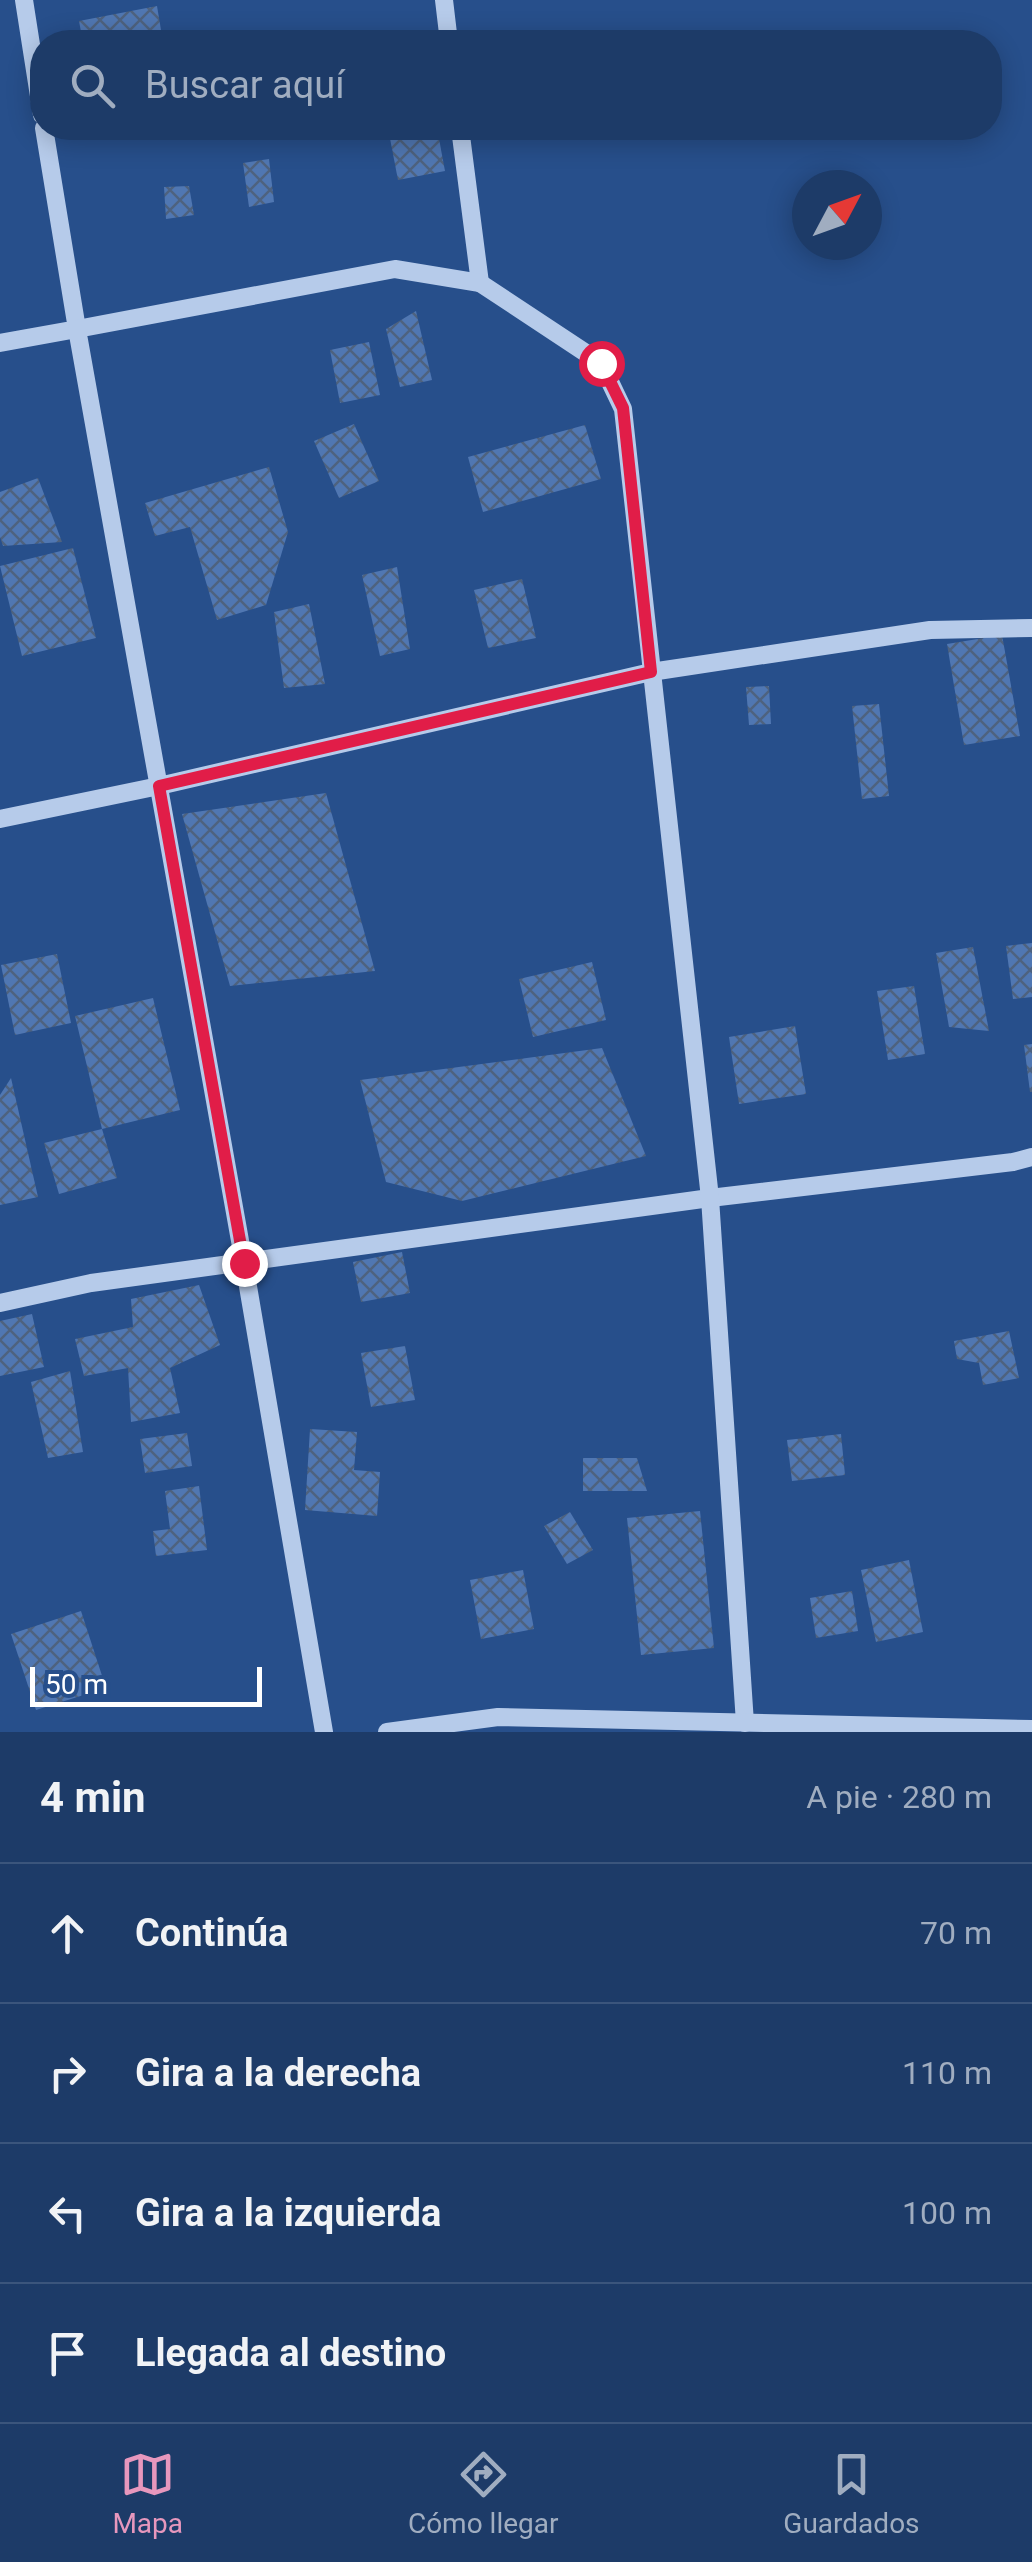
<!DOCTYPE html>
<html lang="es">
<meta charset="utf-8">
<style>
:root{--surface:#1d3b68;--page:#25426e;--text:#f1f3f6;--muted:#a0adc0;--line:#3b557c;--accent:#e797bd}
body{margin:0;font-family:Roboto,sans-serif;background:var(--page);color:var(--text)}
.compass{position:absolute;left:792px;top:170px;width:90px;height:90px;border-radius:50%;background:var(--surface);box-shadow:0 5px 25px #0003;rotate:49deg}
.scale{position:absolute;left:30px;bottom:25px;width:232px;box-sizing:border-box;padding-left:10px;border:5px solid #fff;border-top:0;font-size:28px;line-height:35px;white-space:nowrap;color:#fff;-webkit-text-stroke:8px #274f8b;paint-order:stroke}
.stop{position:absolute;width:30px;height:30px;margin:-22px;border:8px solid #e11d48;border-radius:50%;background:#fff}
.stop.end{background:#e11d48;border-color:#fff;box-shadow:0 2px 10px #0008}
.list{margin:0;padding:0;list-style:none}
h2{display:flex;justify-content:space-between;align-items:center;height:130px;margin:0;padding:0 40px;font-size:42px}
h2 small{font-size:32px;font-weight:400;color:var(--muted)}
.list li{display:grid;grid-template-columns:65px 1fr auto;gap:30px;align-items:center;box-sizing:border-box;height:140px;padding:0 40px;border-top:2px solid var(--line)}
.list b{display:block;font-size:38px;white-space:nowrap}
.list em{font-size:32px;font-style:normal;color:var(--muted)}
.icon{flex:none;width:55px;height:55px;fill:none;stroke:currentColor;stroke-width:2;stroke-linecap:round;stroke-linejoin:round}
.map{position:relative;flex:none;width:1032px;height:1732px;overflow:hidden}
.search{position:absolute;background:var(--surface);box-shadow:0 5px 25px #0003;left:30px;right:30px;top:30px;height:110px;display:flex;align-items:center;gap:25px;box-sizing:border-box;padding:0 35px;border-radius:40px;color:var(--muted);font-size:38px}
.sheet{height:690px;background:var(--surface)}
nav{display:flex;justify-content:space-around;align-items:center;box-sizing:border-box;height:140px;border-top:2px solid var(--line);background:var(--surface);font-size:28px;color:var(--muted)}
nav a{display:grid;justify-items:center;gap:5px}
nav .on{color:var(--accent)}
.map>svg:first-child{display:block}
.building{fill:url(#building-cross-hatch)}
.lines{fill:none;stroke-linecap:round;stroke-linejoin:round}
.minor{stroke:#b6cbea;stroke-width:18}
.route{stroke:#e11d48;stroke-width:12}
</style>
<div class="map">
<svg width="1032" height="1732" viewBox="0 0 1032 1732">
<defs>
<pattern id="building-cross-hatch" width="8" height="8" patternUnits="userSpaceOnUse" patternTransform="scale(2.5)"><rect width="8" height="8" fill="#5077b2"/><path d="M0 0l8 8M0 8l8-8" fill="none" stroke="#4e627f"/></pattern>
</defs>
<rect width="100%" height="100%" fill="#274f8b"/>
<g class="building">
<path d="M157,6L163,42H83L79,21Z"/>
<path d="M108,128H148L149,133H109Z"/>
<path d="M388,128H437L445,171L398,180Z"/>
<path d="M269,159L274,202L249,207L243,163Z"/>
<path d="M189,186L194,215L166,219L164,187Z"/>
<path d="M416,311L432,380L400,387L386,329Z"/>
<path d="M369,342L380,395L340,403L330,350Z"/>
<path d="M354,424L379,481L339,498L314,441Z"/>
<path d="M585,425L601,479L483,512L468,457Z"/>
<path d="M269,467L288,532L266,605L217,620L190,527L155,536L145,503Z"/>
<path d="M38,478L62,542L3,546L0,537V492Z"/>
<path d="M73,548L96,638L22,656L0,566Z"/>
<path d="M397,567L410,649L380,656L362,575Z"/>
<path d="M522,579L536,638L488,648L474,590Z"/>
<path d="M309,604L325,684L284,688L274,612Z"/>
<path d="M1002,635L1020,736L964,745L947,644Z"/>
<path d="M769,686L771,724L749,725L746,687Z"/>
<path d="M879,704L889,796L862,799L852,706Z"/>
<path d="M326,793L375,971L230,986L182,814Z"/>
<path d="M1032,943V997L1013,999L1006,946Z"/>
<path d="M973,947L989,1031L949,1027L936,953Z"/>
<path d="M57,954L71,1023L15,1035L1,965Z"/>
<path d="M592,962L606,1020L533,1037L519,979Z"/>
<path d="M914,986L925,1054L888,1060L877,991Z"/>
<path d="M153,998L180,1110L102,1129L117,1178L59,1194L44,1143L102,1129L75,1016Z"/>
<path d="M795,1026L806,1094L739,1104L729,1037Z"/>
<path d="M1032,1044V1092H1030L1024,1045Z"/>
<path d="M602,1048L646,1156L462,1201L386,1182L360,1080Z"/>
<path d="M11,1078L38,1197L0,1205V1095Z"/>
<path d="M402,1252L410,1293L361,1302L353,1262Z"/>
<path d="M199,1285L220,1345L170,1368L180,1413L131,1422L128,1368L84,1376L75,1339L133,1327L131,1299Z"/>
<path d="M32,1314L44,1367L0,1376V1321Z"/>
<path d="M1009,1331L1019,1378L983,1385L979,1363L957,1359L954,1341Z"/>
<path d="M405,1346L415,1400L371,1407L361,1353Z"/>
<path d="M70,1371L83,1452L48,1458L31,1382Z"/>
<path d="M310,1429L357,1432L354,1470L380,1472L377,1516L305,1510Z"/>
<path d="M187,1433L192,1466L145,1473L140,1439Z"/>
<path d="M841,1434L845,1475L792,1481L787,1440Z"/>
<path d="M583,1458H637L647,1491H583Z"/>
<path d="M199,1486L207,1550L156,1556L153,1531L170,1529L165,1491Z"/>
<path d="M700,1511L714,1648L641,1655L627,1518Z"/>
<path d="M570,1512L593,1550L567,1564L544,1526Z"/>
<path d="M909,1560L923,1632L876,1642L861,1570Z"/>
<path d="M523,1570L534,1629L481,1639L470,1580Z"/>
<path d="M852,1591L858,1631L816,1638L810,1598Z"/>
<path d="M81,1611L106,1688L36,1710L11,1634Z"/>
</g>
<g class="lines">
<g class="minor">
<path d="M24,0L42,115"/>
<path d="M444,0L449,42"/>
<path d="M460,128L480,283"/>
<path d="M0,343L77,329L44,128"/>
<path d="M0,819L159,786L651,672L930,630L1032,628"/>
<path d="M0,1303L91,1283L710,1198L1013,1162L1032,1157"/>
<path d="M324,1732L244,1263L77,329L395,269L480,283L601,363L623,409L710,1198L745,1723"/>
<path d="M387,1732L498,1717L1032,1729"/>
</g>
</g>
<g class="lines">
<path class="route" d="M244,1263L159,786L651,672L623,408L601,363"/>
</g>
</svg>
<svg class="compass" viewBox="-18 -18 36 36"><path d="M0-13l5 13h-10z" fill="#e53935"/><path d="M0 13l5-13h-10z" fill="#a0adc0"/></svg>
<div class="scale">50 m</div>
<div class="stop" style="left:601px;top:363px"></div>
<div class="stop end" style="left:244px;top:1263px"></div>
<div class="search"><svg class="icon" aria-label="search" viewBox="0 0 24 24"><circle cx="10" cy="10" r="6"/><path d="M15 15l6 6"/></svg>Buscar aquí</div>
</div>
<section class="sheet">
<h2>4 min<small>A pie · 280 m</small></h2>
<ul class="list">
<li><svg class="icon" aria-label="ahead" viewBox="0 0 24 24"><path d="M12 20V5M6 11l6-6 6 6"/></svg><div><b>Continúa</b></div><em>70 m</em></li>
<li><svg class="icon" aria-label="right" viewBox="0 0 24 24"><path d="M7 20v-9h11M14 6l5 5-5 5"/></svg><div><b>Gira a la derecha</b></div><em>110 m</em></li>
<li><svg class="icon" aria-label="left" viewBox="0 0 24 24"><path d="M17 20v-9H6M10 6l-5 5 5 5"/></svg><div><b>Gira a la izquierda</b></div><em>100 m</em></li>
<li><svg class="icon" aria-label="arrive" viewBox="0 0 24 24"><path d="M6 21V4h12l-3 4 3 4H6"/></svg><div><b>Llegada al destino</b></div></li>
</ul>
</section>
<nav>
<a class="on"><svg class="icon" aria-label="map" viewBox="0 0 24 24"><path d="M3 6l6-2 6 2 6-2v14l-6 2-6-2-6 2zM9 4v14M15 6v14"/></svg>Mapa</a>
<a><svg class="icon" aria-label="directions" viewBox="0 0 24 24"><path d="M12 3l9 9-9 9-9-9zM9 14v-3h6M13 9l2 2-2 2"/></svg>Cómo llegar</a>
<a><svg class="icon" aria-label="saved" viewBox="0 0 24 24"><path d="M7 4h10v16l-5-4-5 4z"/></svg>Guardados</a>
</nav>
